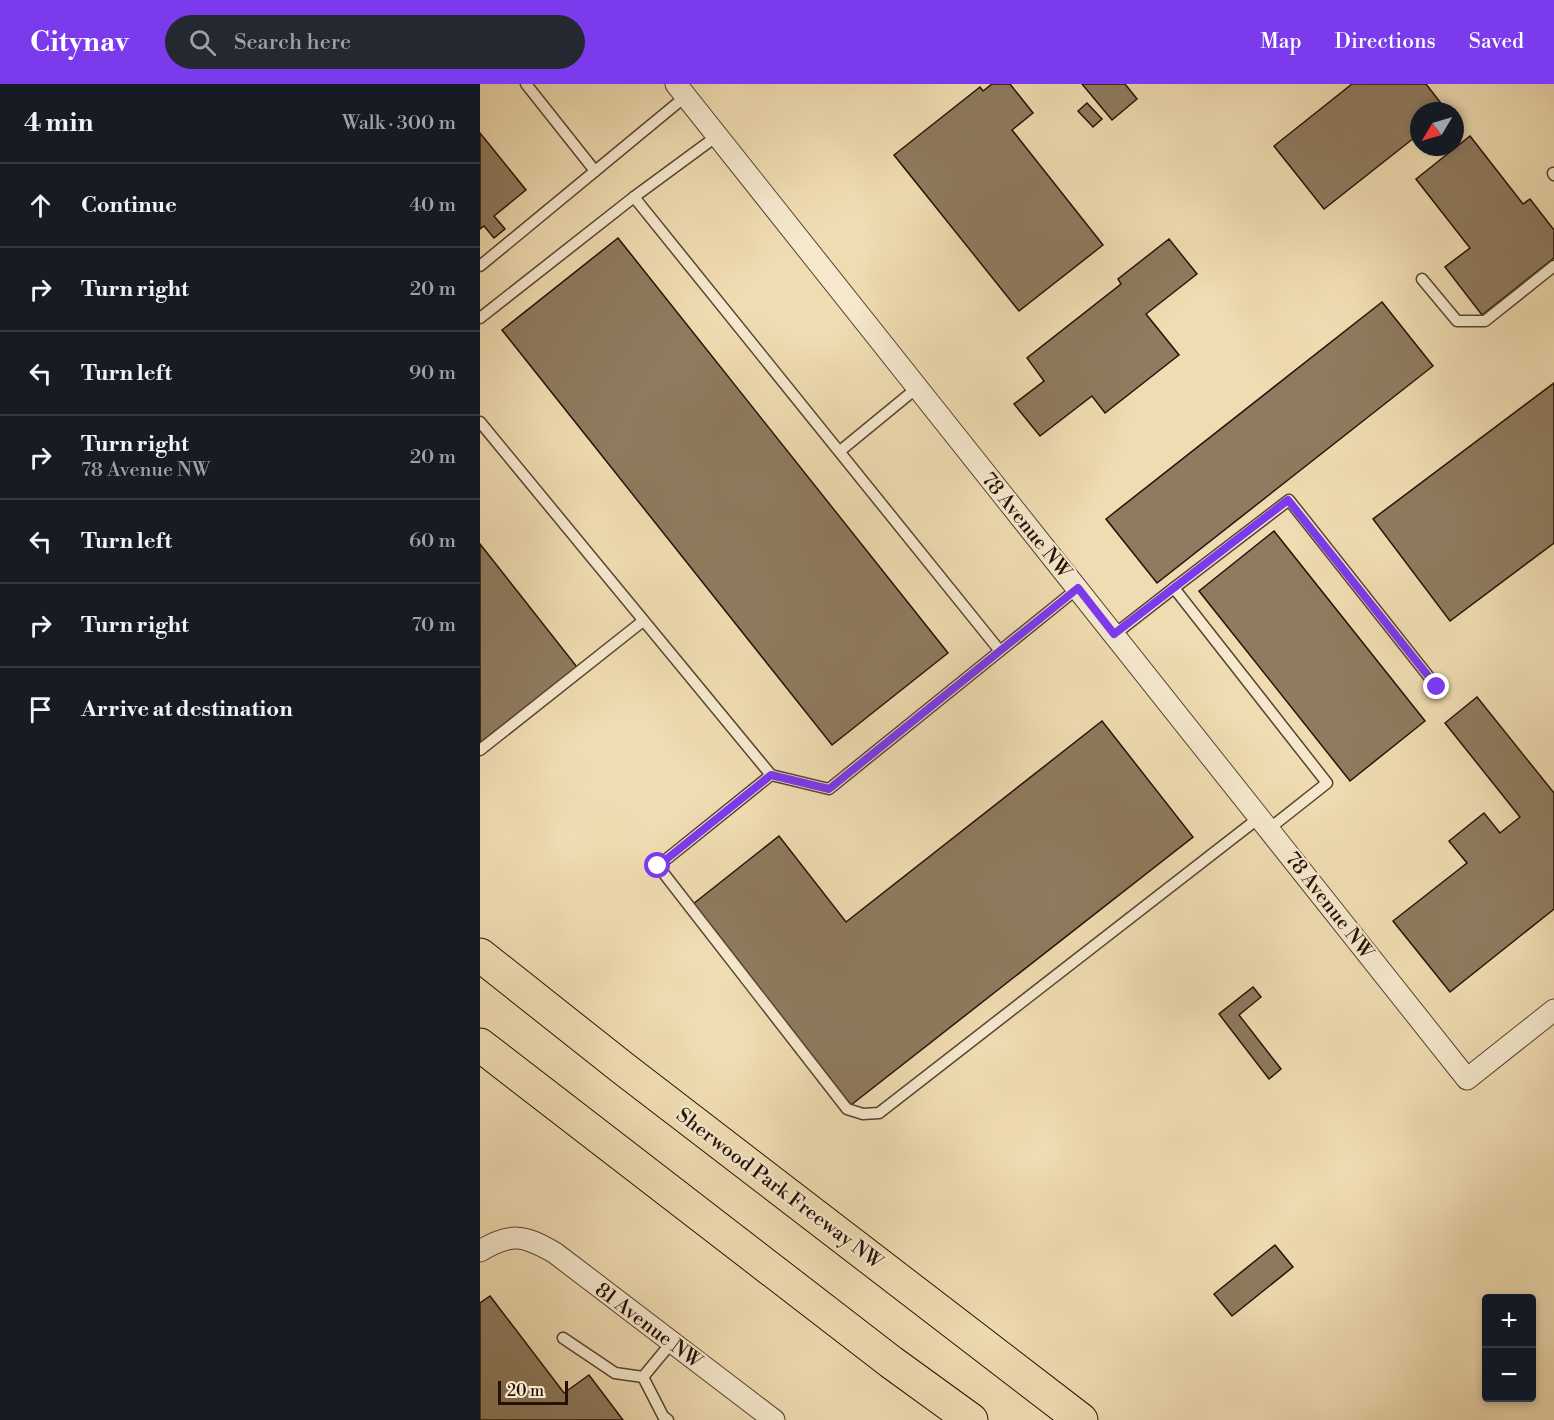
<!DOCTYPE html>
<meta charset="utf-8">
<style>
:root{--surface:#171b24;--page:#242831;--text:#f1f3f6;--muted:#9ea1a6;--line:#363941;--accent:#7c3aed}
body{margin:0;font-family:"Libre Bodoni",serif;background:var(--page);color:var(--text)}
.controls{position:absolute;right:18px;bottom:18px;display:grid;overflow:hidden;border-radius:6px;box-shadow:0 3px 9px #0003}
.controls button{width:54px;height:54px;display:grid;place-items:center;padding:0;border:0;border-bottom:2px solid var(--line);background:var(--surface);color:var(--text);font:30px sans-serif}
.compass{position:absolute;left:930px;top:18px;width:54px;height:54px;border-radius:50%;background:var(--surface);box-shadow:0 3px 9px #0003;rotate:232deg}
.scale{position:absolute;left:18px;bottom:15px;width:70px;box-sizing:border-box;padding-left:6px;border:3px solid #251206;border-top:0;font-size:16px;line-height:21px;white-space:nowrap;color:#251206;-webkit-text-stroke:4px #f5e8cd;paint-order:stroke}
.stop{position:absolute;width:18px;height:18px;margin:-14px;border:4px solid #7c3aed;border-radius:50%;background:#fff}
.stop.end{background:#7c3aed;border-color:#fff;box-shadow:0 2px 6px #0008}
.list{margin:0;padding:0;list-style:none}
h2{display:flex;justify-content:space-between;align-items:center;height:78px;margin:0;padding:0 24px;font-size:26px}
h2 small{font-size:20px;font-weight:400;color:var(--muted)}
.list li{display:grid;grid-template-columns:39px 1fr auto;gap:18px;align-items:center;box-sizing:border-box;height:84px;padding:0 24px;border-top:2px solid var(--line)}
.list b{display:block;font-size:22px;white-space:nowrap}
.list p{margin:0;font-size:20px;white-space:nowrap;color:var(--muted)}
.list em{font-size:20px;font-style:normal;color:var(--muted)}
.icon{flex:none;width:33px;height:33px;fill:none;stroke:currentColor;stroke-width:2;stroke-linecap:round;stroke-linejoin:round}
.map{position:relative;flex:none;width:1074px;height:1336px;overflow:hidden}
header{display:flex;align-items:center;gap:36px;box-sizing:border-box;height:84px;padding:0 30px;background:var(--accent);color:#fff}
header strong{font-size:28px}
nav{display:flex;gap:33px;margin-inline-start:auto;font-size:21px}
.search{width:420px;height:54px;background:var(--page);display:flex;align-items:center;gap:15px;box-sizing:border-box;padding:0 21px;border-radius:33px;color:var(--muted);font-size:22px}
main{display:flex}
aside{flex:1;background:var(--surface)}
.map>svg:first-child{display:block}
.building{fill:#8f7b5f;stroke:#251206;stroke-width:1.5}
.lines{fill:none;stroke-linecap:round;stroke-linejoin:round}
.lane-casing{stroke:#584431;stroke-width:13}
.street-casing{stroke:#584431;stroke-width:23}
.highway-casing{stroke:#251206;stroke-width:35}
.lane{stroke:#f5e8cd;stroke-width:10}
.street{stroke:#f5e8cd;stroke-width:21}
.highway{stroke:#f0dcb2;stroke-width:33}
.route{stroke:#7c3aed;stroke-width:8}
.labels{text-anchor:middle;stroke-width:4.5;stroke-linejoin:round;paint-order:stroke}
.street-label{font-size:20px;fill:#251206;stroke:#f5e8cd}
</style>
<header>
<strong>Citynav</strong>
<div class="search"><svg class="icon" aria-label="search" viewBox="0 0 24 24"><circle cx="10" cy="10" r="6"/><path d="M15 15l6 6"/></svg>Search here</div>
<nav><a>Map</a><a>Directions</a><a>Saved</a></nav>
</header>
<main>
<aside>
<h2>4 min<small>Walk · 300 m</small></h2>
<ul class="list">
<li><svg class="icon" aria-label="ahead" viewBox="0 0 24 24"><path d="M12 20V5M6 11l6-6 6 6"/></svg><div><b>Continue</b></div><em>40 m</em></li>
<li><svg class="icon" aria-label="right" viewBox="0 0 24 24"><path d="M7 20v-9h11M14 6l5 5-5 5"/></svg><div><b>Turn right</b></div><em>20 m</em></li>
<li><svg class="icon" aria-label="left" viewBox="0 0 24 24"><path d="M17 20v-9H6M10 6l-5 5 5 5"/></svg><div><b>Turn left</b></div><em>90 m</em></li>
<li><svg class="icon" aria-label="right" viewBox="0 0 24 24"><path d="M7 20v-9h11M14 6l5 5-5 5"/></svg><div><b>Turn right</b><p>78 Avenue NW</p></div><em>20 m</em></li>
<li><svg class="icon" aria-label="left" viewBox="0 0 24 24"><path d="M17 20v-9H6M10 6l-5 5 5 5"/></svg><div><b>Turn left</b></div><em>60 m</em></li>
<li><svg class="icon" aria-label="right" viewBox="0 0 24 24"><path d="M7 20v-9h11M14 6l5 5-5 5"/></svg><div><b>Turn right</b></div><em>70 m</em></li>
<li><svg class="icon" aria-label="arrive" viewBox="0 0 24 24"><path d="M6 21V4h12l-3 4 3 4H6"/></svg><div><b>Arrive at destination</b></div></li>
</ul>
</aside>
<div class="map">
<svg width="1074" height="1336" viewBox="0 0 1074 1336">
<rect width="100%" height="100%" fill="#f0dcb2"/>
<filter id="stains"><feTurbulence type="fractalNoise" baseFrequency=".00333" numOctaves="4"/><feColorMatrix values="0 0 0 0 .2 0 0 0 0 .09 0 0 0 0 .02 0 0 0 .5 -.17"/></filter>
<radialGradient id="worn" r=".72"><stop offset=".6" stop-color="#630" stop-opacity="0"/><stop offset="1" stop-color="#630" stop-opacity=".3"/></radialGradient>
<g class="building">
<path d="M512,0H530L553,29L532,46L623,161L539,227L414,71L500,3L503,7Z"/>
<path d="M602,0H645L657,15L632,36Z"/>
<path d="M872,0H946L967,27H939V50L844,125L794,62Z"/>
<path d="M607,19L622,35L613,43L598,27Z"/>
<path d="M0,49L46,106L14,132L25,145L14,154L4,142L0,145Z"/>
<path d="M990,52L1043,120L1050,115L1074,146V174L1002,231L965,183L990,164L936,95Z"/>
<path d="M138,154L468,569L352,661L22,246Z"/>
<path d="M689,155L717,190L666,230L699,271L625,329L612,312L560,352L534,320L564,297L547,274L641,200L638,195Z"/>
<path d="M902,218L953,282L677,499L626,435Z"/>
<path d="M1074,299V459L970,537L893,435Z"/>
<path d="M794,447L945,637L870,697L719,507Z"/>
<path d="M0,460L97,583L0,659Z"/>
<path d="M997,613L1074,709V825L970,908L913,837L987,779L969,757L1004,729L1020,749L1040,733L965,639Z"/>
<path d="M622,637L713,753L371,1021L213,820L299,752L366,838Z"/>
<path d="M773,903L781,913L759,931L801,985L789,995L739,930Z"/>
<path d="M795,1161L813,1183L752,1232L734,1210Z"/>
<path d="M10,1212L84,1309L109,1291L143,1336H0V1219Z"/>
</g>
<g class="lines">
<g class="lane-casing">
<g id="lane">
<path d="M46,0L115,87"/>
<path d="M1073,89L1074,91"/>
<path d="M154,113L520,567L349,705L291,691"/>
<path d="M0,182L206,12"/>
<path d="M942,195L977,237H1005L1074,182"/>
<path d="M0,234L154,113L237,52"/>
<path d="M0,338L291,691L178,782L367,1025L383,1030L399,1029L780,733"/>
<path d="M360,367L438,303"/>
<path d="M694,504L809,416L957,603"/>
<path d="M635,550L694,504L847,699L790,744"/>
<path d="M520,567L598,504"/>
<path d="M0,666L163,537"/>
<path d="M83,1254L135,1289L163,1293"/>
<path d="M188,1336L183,1332L163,1293L192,1258"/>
</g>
</g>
<g class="street-casing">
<g id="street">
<path d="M196,0L987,995L1074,926"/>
<path d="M0,1167C31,1148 44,1151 75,1169L294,1336"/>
</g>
</g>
<g class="highway-casing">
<g id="highway">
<path d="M0,871L144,985L601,1336"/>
<path d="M0,961L411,1278L491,1336"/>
</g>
</g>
<use href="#lane" class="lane"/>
<use href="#street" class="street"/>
<use href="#highway" class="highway"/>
</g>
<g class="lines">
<path class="route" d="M178,782L291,691L349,705L598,504L634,550L808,416L957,603"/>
</g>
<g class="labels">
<g class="street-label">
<text transform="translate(547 441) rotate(51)" y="7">78 Avenue NW</text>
<text transform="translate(850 821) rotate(52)" y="7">78 Avenue NW</text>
<text transform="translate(300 1104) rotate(37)" y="7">Sherwood Park Freeway NW</text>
<text transform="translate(169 1241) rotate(37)" y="7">81 Avenue NW</text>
</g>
</g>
<rect width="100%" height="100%" filter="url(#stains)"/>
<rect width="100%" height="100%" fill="url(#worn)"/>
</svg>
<div class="controls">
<button>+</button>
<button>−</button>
</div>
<svg class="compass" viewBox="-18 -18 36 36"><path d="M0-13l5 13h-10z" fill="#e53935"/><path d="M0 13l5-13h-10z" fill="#9ea1a6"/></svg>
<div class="scale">20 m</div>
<div class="stop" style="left:178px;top:782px"></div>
<div class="stop end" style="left:957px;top:603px"></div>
</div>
</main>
